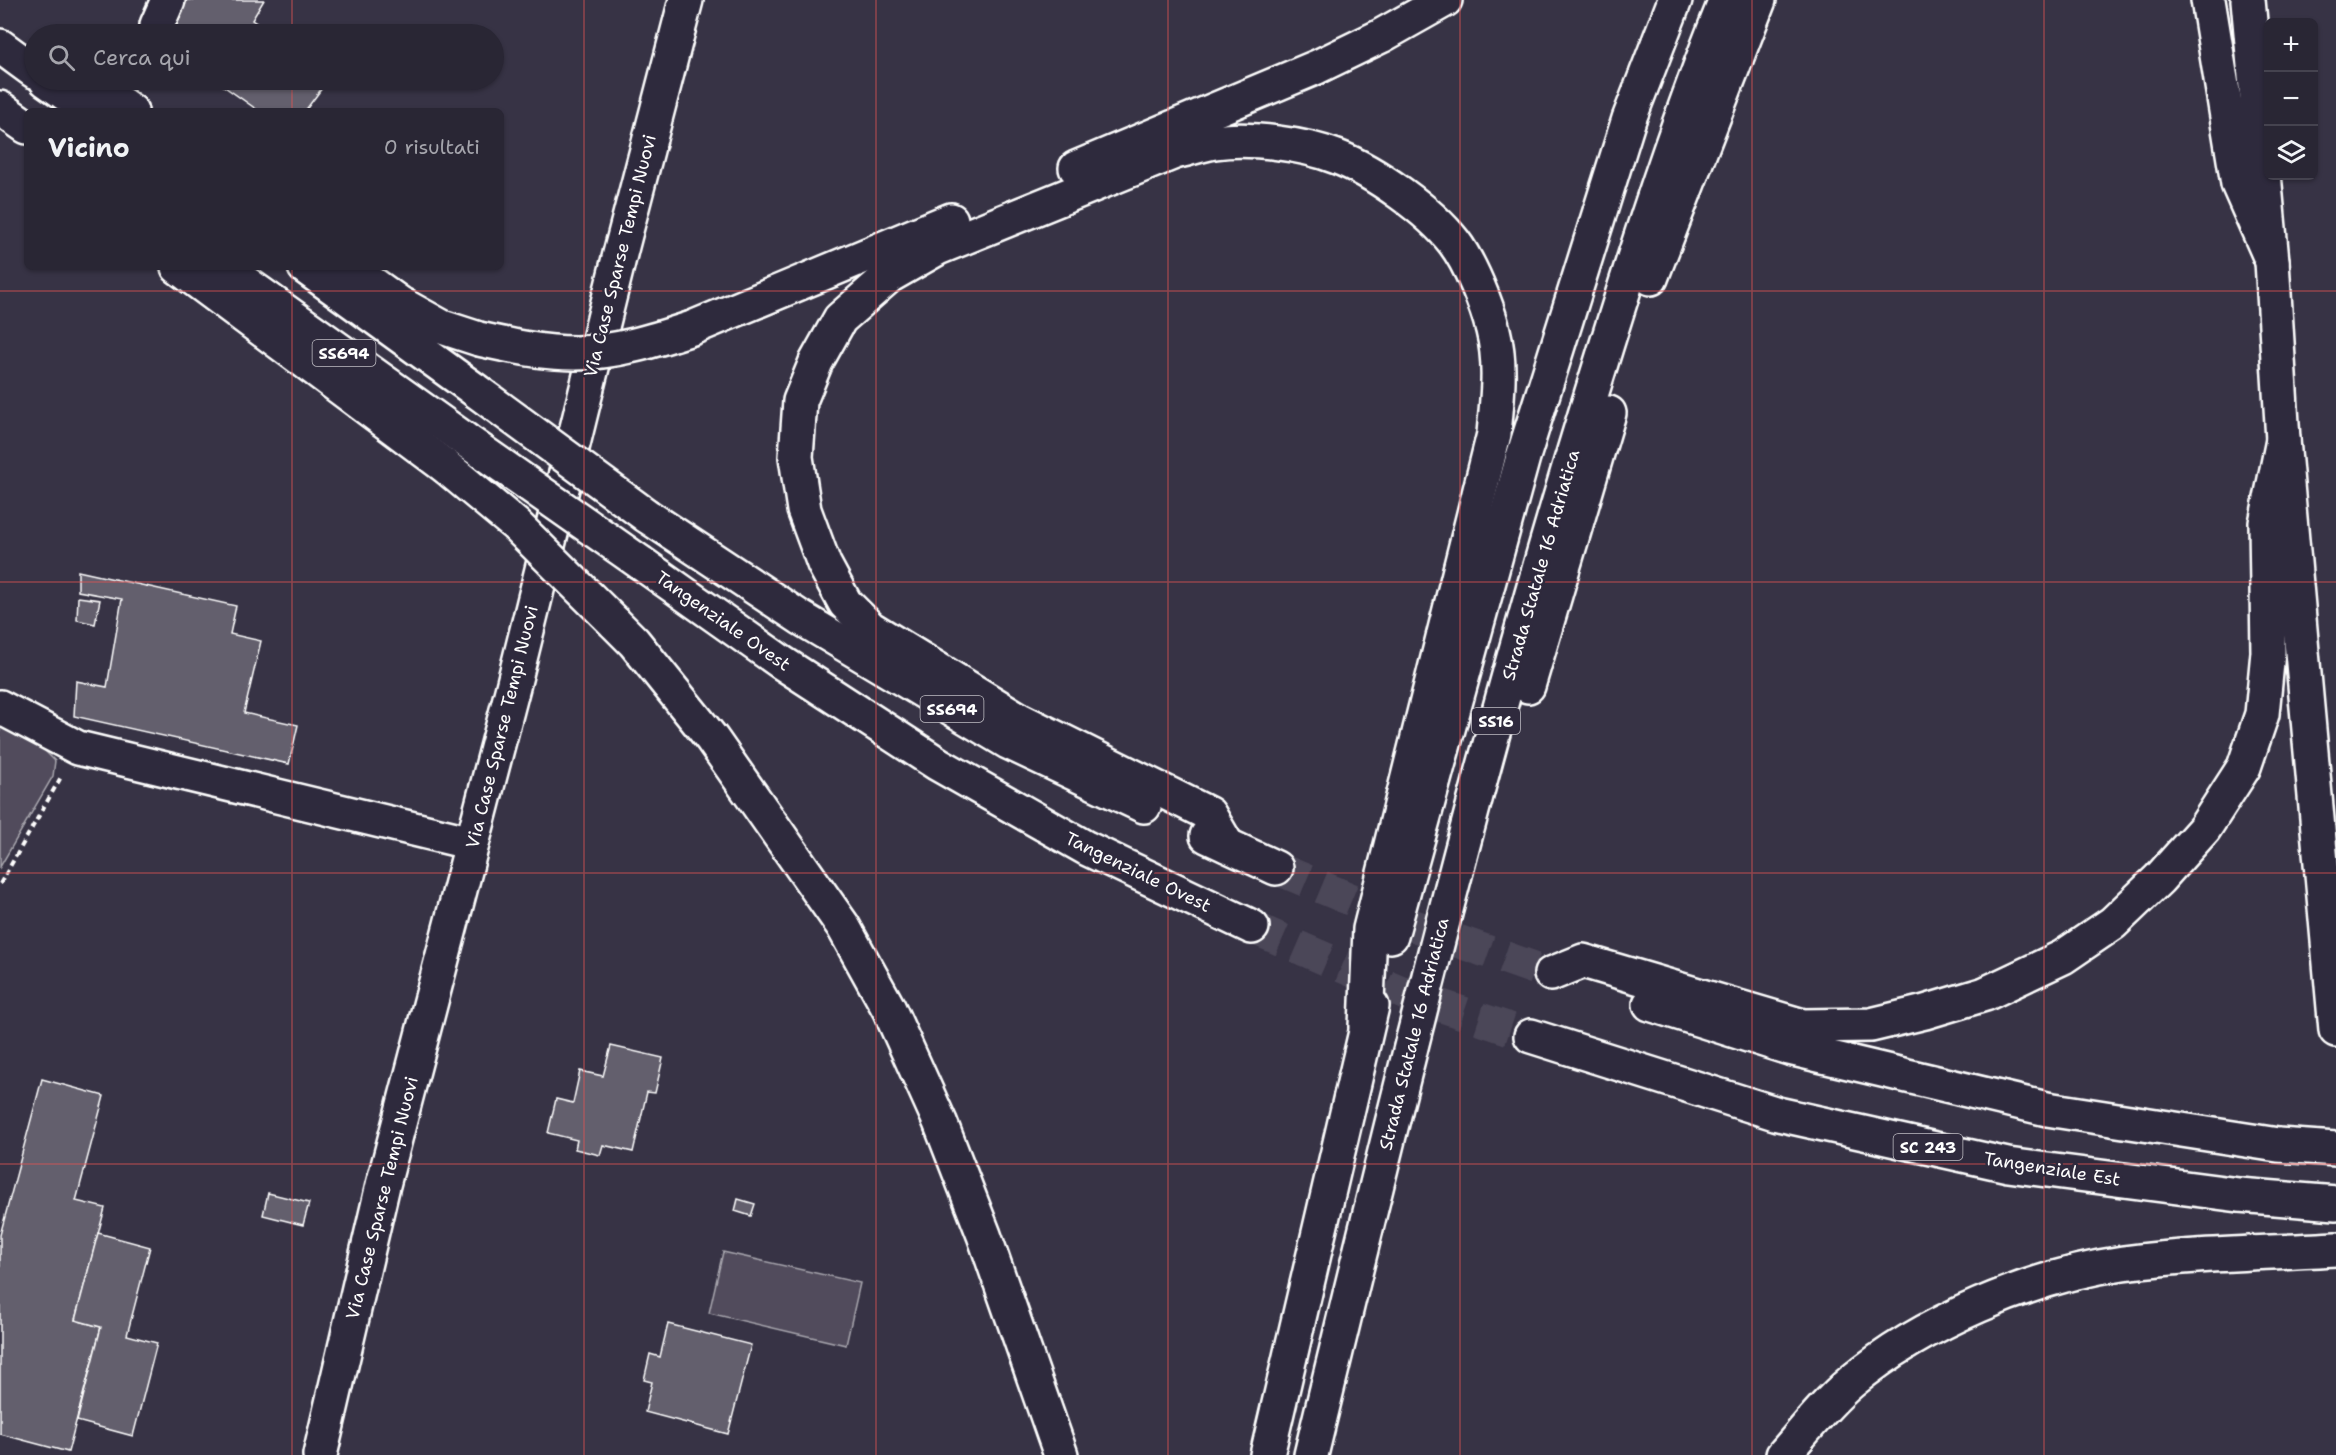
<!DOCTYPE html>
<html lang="it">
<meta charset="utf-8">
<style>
:root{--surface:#292634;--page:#312e3c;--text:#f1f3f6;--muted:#a5a5ac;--line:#45434f}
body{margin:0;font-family:"Shantell Sans",sans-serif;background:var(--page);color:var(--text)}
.controls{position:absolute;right:18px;top:18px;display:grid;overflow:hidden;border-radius:9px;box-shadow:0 2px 4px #0004}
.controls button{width:54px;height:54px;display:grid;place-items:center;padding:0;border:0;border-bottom:2px solid var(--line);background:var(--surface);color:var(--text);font:30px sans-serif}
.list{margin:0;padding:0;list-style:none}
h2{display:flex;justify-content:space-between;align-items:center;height:78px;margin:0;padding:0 24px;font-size:26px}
h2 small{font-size:20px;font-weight:400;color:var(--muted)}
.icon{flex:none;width:33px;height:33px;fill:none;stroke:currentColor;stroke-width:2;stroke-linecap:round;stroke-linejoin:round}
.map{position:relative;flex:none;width:2336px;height:1455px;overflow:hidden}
.search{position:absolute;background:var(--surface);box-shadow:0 2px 4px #0004;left:24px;top:24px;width:480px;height:66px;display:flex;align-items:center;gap:15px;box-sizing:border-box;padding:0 21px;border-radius:33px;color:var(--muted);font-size:22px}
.panel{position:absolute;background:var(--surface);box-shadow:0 2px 4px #0004;left:24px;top:108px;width:480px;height:162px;border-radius:9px}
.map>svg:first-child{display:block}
.green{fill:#514c5c;stroke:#a8a6ae;stroke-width:1.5}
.building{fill:#635f6d;stroke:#fff;stroke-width:1.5}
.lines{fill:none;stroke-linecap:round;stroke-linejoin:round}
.highway-tunnel{stroke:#4b4758;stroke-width:33;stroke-dasharray:33 16;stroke-linecap:butt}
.minor-casing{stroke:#fff;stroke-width:38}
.major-casing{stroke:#fff;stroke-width:38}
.highway-casing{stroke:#fff;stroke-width:38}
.path{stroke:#fff;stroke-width:4;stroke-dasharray:6 4.5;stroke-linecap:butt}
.minor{stroke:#2f2a3d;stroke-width:33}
.major{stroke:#2f2a3d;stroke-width:33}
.highway{stroke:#2f2a3d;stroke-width:33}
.highway-bridge-casing{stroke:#fff;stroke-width:38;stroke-linecap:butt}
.highway-bridge{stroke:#2f2a3d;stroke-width:33}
.grid{fill:none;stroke:#de5353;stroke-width:1.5;stroke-opacity:0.55}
.labels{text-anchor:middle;stroke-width:5;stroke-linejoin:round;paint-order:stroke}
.shield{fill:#2f2a3d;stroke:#c1bfc5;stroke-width:1.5}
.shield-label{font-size:16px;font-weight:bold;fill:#fff}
.street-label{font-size:18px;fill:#fff;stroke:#2f2a3d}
</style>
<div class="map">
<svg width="2336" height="1455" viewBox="0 0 2336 1455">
<rect width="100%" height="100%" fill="#373345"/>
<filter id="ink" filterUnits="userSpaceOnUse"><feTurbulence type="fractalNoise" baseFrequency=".0167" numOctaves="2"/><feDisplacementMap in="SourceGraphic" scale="12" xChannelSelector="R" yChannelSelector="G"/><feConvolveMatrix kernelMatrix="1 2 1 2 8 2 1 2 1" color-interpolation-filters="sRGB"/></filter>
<g filter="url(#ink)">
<g class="green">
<path d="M0,725L38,744L55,761L53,776L0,867Z"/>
<path d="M723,1252L860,1283L846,1345L709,1313Z"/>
</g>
<g class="building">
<path d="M187,0H264L252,20L273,34H171Z"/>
<path d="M215,80H328L305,111H259Z"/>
<path d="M78,571L236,606L230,634L261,641L244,713L298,725L289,764L74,716L76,681L107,687L122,599L78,591Z"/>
<path d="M78,597L100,600L95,624L77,620Z"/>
<path d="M611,1046L663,1058L655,1093L647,1092L633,1152L603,1145L600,1155L575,1149L577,1140L548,1133L556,1099L573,1103L580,1071L603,1076Z"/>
<path d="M42,1079L104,1096L76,1201L105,1208L75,1320L101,1327L68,1452L0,1434V1235Z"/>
<path d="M268,1193L309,1203L303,1225L263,1215Z"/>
<path d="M738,1199L755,1204L751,1216L735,1211Z"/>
<path d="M98,1233L150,1247L127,1335L157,1343L133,1436L77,1421L101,1327L75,1320Z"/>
<path d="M668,1324L751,1345L728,1434L645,1412L652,1382L644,1380L650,1354L660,1357Z"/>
</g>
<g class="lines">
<g class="highway-tunnel">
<path d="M1276,868L1412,925L1551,974"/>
<path d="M1252,927L1406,994L1531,1036"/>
</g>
<g class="minor-casing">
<g id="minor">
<path d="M157,25L168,0"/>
<path d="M0,707L78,748L472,843"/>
<path d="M320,1455L383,1185L513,687L621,250L686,0"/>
</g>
</g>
<g class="major-casing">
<path id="major" d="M2248,0L2272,261L2283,440L2336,1030"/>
</g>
<g class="highway-casing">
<g id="highway">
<path d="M2208,0L2238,184L2272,261"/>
<path d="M0,46L34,71"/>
<path d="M46,80L90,111"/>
<path d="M87,80L131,111"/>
<path d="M0,108L27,127"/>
<path d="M1076,168L1317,67L1381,36L1445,0"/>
<path d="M178,267L445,466"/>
<path d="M223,267L464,439"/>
<path d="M305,267L475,390"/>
<path d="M349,267L399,303L442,327L479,339"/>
<path d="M1651,278L1759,0"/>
<path d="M692,328L951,220"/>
<path d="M647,516L801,618L1008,742L1144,806"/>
<path d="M641,563L781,662L938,764L1086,848L1252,927"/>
<path d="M614,622L634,642L712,739L843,926L889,1009L940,1122L984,1235L1061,1455"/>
<path d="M1528,686L1609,413"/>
<path d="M1207,836L1276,868"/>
<path d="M1227,845L1209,814L1020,720L870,628L845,603L824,564L804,510L796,457L800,401L816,362L840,319L889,276L938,248L1175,152C1188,149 1202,144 1215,142C1250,137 1304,144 1337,157C1374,171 1430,211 1454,242C1470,263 1487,305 1493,330C1502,365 1497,399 1494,434L1370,929L1366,1027"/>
<path d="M1391,936L1523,457L1629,119L1675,0"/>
<path d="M1551,974L1583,961L1803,1026L1871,1025L1925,1012L1985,994L2063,957L2113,923L2159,879L2204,829L2244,767L2262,714L2268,652L2266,523L2283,440"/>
<path d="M1650,1004L1789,1048L2047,1109L2278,1145L2336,1149"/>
<path d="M1531,1036L1778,1114L2008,1165L2239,1195L2336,1203"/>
<path d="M1267,1455L1372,1006"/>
<path d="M1311,1455C1395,1107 1479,760 1584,418C1627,278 1671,136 1726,0"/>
<path d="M1783,1455C1805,1430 1826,1403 1851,1382C1921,1323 2032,1276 2123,1263C2194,1254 2265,1253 2336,1249"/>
</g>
</g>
<path class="path" d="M0,884L61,777"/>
<use href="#minor" class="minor"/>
<use href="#major" class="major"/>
<use href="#highway" class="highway"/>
<g class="highway-bridge-casing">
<g id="highway-bridge">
<path d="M479,339C511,346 542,353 575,353C615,353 655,340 692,328"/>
<path d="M475,390L647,516"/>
<path d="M464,439L641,563"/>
<path d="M445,466L516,525L614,622"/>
</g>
</g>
<use href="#highway-bridge" class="highway-bridge"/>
</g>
</g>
<path class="grid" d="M292,0V34M584,0V1455M876,0V1455M1168,0V1455M1460,0V1455M1752,0V1455M2044,0V1455M292,80V111M292,267V1455M0,291H2336M0,582H2336M0,873H2336M0,1164H2336"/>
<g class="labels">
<g class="shield">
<rect x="312.5" y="340" width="63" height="26" rx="4.5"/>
<rect x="920.5" y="696" width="63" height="26" rx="4.5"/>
<rect x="1472" y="708" width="48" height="26" rx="4.5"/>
<rect x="1893.5" y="1134" width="69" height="26" rx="4.5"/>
</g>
<g class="shield-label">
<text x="344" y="359">SS694</text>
<text x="952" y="715">SS694</text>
<text x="1496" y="727">SS16</text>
<text x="1928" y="1153">SC 243</text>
</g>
<g class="street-label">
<text transform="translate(620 256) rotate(-76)" y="6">Via Case Sparse Tempi Nuovi</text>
<text transform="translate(1541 565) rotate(-74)" y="6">Strada Statale 16 Adriatica</text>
<text transform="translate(723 621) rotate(35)" y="6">Tangenziale Ovest</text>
<text transform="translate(502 727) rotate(-76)" y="6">Via Case Sparse Tempi Nuovi</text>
<text transform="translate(1138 872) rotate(26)" y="6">Tangenziale Ovest</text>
<text transform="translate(1414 1034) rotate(-76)" y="6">Strada Statale 16 Adriatica</text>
<text transform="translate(2052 1169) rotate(9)" y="6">Tangenziale Est</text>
<text transform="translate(382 1198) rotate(-76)" y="6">Via Case Sparse Tempi Nuovi</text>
</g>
</g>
</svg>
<div class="controls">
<button>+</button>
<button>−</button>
<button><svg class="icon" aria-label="layers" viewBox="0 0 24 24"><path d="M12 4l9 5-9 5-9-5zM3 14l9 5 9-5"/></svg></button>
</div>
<div class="search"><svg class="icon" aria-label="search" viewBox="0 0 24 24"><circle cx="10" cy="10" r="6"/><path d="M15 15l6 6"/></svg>Cerca qui</div>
<section class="panel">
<h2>Vicino<small>0 risultati</small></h2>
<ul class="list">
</ul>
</section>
</div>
